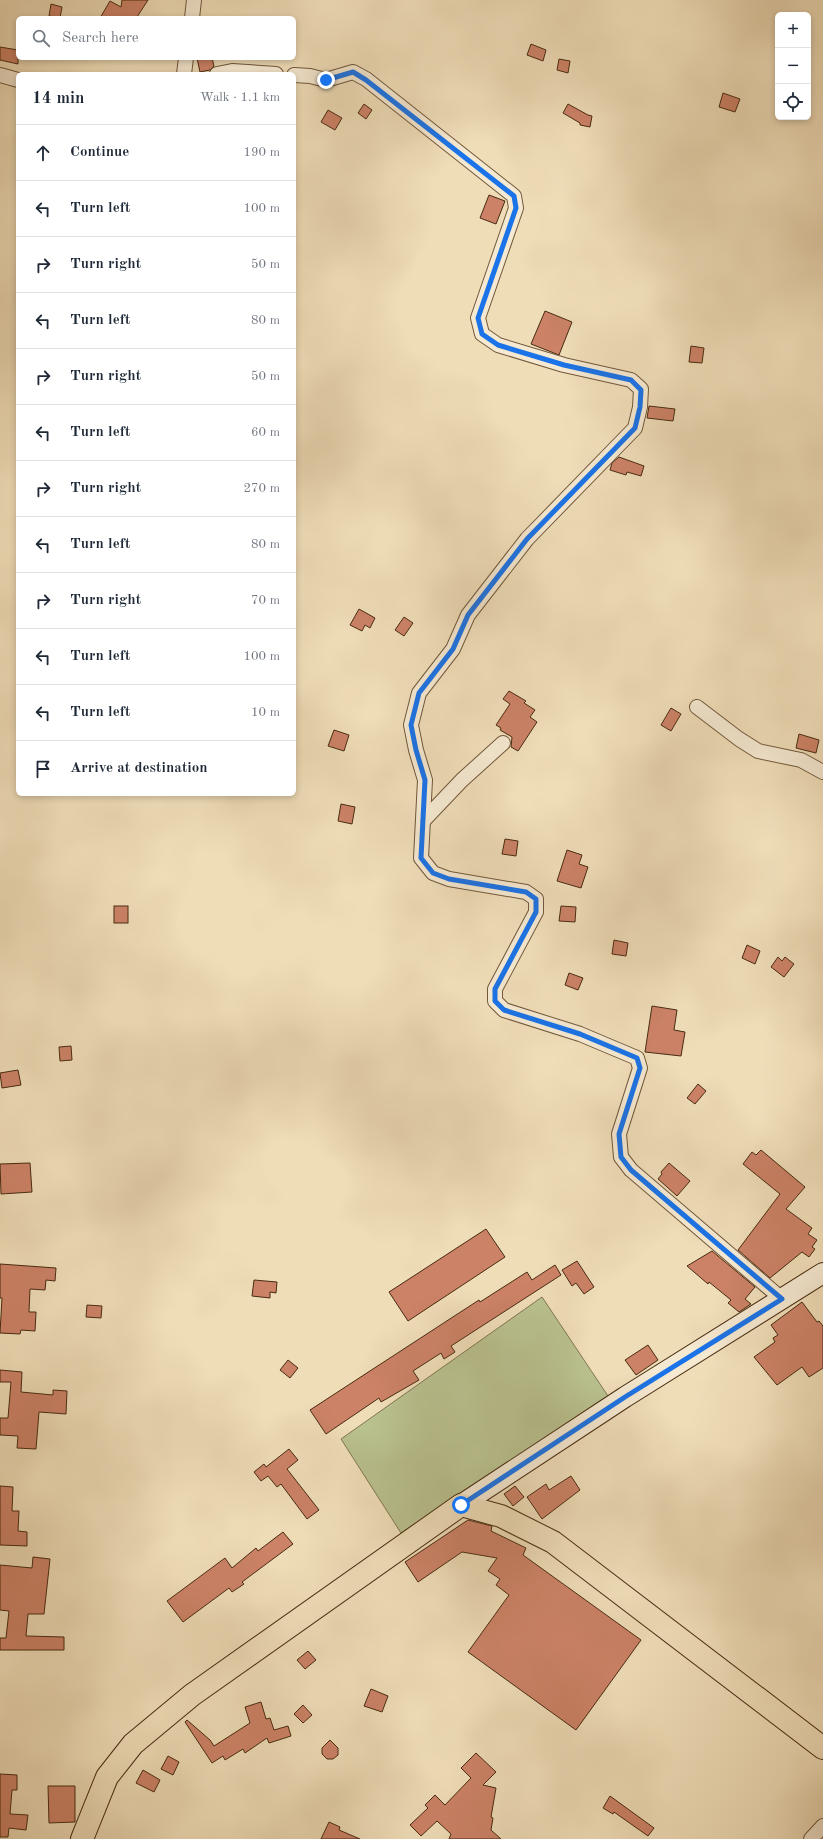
<!DOCTYPE html>
<meta charset="utf-8">
<style>
:root{--surface:#fff;--page:#f6f6f7;--text:#1f2937;--muted:#747a83;--line:#e0e1e3}
body{margin:0;font-family:"Old Standard TT",serif;background:var(--page);color:var(--text)}
.controls{position:absolute;right:12px;top:12px;display:grid;overflow:hidden;border-radius:6px;box-shadow:0 2px 6px #0003}
.controls button{width:36px;height:36px;display:grid;place-items:center;padding:0;border:0;border-bottom:1px solid var(--line);background:var(--surface);color:var(--text);font:20px sans-serif}
.stop{position:absolute;width:12px;height:12px;margin:-9px;border:3px solid #1a73e8;border-radius:50%;background:#fff}
.stop.end{background:#1a73e8;border-color:#fff;box-shadow:0 1px 4px #0008}
.list{margin:0;padding:0;list-style:none}
h2{display:flex;justify-content:space-between;align-items:center;height:52px;margin:0;padding:0 16px;font-size:17px}
h2 small{font-size:13px;font-weight:400;color:var(--muted)}
.list li{display:grid;grid-template-columns:26px 1fr auto;gap:12px;align-items:center;box-sizing:border-box;height:56px;padding:0 16px;border-top:1px solid var(--line)}
.list b{display:block;font-size:15px;white-space:nowrap}
.list em{font-size:13px;font-style:normal;color:var(--muted)}
.icon{flex:none;width:22px;height:22px;fill:none;stroke:currentColor;stroke-width:2;stroke-linecap:round;stroke-linejoin:round}
.map{position:relative;flex:none;width:823px;height:1839px;overflow:hidden}
.search{position:absolute;background:var(--surface);box-shadow:0 2px 6px #0003;left:16px;top:16px;width:280px;height:44px;display:flex;align-items:center;gap:10px;box-sizing:border-box;padding:0 14px;border-radius:6px;color:var(--muted);font-size:15px}
.panel{position:absolute;background:var(--surface);box-shadow:0 2px 6px #0003;left:16px;top:72px;width:280px;height:724px;border-radius:6px}
.map>svg:first-child{display:block}
.green{fill:#b9c18f;stroke:#807650}
.building{fill:#cc8267;stroke:#482b11}
.lines{fill:none;stroke-linecap:round;stroke-linejoin:round}
.minor-casing{stroke:#72583b;stroke-width:16}
.secondary-casing{stroke:#482b11;stroke-width:22}
.primary-casing{stroke:#482b11;stroke-width:24}
.minor{stroke:#f5e9d1;stroke-width:14}
.secondary{stroke:#f5e9d1;stroke-width:20}
.primary{stroke:#efddb8;stroke-width:22}
.route{stroke:#1a73e8;stroke-width:5}
</style>
<div class="map">
<svg width="823" height="1839" viewBox="0 0 823 1839">
<rect width="100%" height="100%" fill="#efddb8"/>
<filter id="stains"><feTurbulence type="fractalNoise" baseFrequency=".005" numOctaves="4"/><feColorMatrix values="0 0 0 0 .2 0 0 0 0 .09 0 0 0 0 .02 0 0 0 .5 -.17"/></filter>
<radialGradient id="worn" r=".72"><stop offset=".6" stop-color="#630" stop-opacity="0"/><stop offset="1" stop-color="#630" stop-opacity=".3"/></radialGradient>
<path class="green" d="M542,1297L608,1396L401,1533L341,1439Z"/>
<g class="building">
<path d="M122,0H148L137,17L139,18H100L110,1L121,7Z"/>
<path d="M51,4L62,7L60,18L49,16Z"/>
<path d="M531,44L546,50L543,61L527,55Z"/>
<path d="M0,47L18,50V64L0,60Z"/>
<path d="M197,58H212L214,66L210,70L200,72Z"/>
<path d="M559,59L570,61L568,73L557,70Z"/>
<path d="M723,93L740,99L735,112L719,107Z"/>
<path d="M364,104L372,110L366,119L358,113Z"/>
<path d="M568,104L588,115L592,116L590,127L580,125V123L563,113Z"/>
<path d="M328,110L342,118L335,130L321,122Z"/>
<path d="M489,195L505,201L496,224L480,218Z"/>
<path d="M545,311L572,322L559,355L531,344Z"/>
<path d="M691,346L704,348L702,363L689,362Z"/>
<path d="M649,406L675,409L673,421L647,418Z"/>
<path d="M619,457L644,466L641,476L627,472L626,475L610,470L612,463Z"/>
<path d="M359,609L375,618L370,628L365,625L362,631L350,625Z"/>
<path d="M404,617L413,623L404,636L395,630Z"/>
<path d="M509,691L526,701L524,703L535,710L530,717L537,722L518,751L511,747L512,737L500,730L501,728L496,725L510,704L503,699Z"/>
<path d="M671,708L681,714L671,731L661,725Z"/>
<path d="M334,730L349,735L344,751L328,746Z"/>
<path d="M799,734L819,740L816,753L796,748Z"/>
<path d="M341,804L355,807L352,824L338,821Z"/>
<path d="M505,839L518,841L516,856L502,854Z"/>
<path d="M567,850L582,855L579,864L588,867L581,888L557,881Z"/>
<rect x="114" y="906" width="14" height="17"/>
<path d="M561,906L576,907L575,922L559,921Z"/>
<path d="M614,940L628,943L626,956L612,954Z"/>
<path d="M747,945L760,951L755,964L742,958Z"/>
<path d="M778,957L782,961L785,957L794,964L784,977L771,967Z"/>
<path d="M569,973L583,978L578,990L565,985Z"/>
<path d="M652,1006L677,1010L674,1030L685,1032L681,1056L645,1052Z"/>
<path d="M71,1046L72,1060L60,1061L59,1047Z"/>
<path d="M18,1070L21,1085L2,1088L0,1073Z"/>
<path d="M698,1084L706,1091L695,1104L687,1098Z"/>
<path d="M761,1150L805,1187L786,1209L812,1228L808,1234L817,1240L812,1247L815,1249L809,1257L802,1252L770,1278L738,1250L780,1194L743,1164L752,1152L756,1155Z"/>
<path d="M30,1163L32,1192L1,1194L0,1164Z"/>
<path d="M669,1163L690,1181L677,1196L658,1179L662,1174L661,1172Z"/>
<path d="M486,1229L505,1257L408,1321L389,1292Z"/>
<path d="M712,1251L755,1287L745,1299L751,1304L739,1312L728,1303L731,1300L709,1282L708,1284L687,1266Z"/>
<path d="M577,1261L594,1287L584,1294L576,1283L572,1286L562,1270Z"/>
<path d="M0,1264L56,1268L55,1281L46,1280L45,1290L30,1289L29,1312H36L35,1331L21,1330L20,1334L0,1333L2,1298H0Z"/>
<path d="M555,1265L561,1275L451,1346L455,1352L444,1359L441,1353L413,1371L419,1380L381,1402L379,1398L326,1434L310,1410L479,1300L480,1302L527,1272L532,1280Z"/>
<path d="M254,1280L277,1282L276,1293L270,1292V1298L252,1296Z"/>
<path d="M802,1302L817,1322L819,1321L823,1326V1368L809,1377L802,1367L777,1385L754,1357L775,1342L773,1338L778,1335L771,1325Z"/>
<path d="M87,1305L102,1306L101,1318L86,1317Z"/>
<path d="M648,1345L658,1360L636,1375L625,1360Z"/>
<path d="M288,1360L298,1368L290,1378L280,1370Z"/>
<path d="M0,1370L22,1372L21,1392L53,1395V1390L67,1391L66,1414L39,1412L36,1449L17,1448L18,1436L0,1435V1418H8L11,1382H0Z"/>
<path d="M289,1449L298,1460L287,1469L319,1510L307,1519L281,1484L277,1487L268,1476L261,1481L254,1472L264,1464L266,1467Z"/>
<path d="M571,1476L580,1490L542,1519L527,1497L546,1484L549,1490Z"/>
<path d="M0,1486L13,1487L12,1511H19L18,1531L27,1532V1546L0,1545Z"/>
<path d="M515,1486L524,1497L513,1506L504,1494Z"/>
<path d="M468,1520L492,1526L491,1531L526,1548L523,1555L641,1640L576,1730L468,1652L509,1595L496,1585L500,1579L488,1571L497,1558L462,1552L418,1582L405,1562Z"/>
<path d="M283,1532L293,1544L242,1582L244,1584L232,1592L229,1588L183,1622L167,1601L225,1558L232,1568L256,1548L258,1551Z"/>
<path d="M33,1557L50,1559L44,1614H28L26,1636L64,1637V1650H0V1638H6L9,1611L0,1610V1565L32,1568Z"/>
<path d="M308,1651L316,1660L305,1669L297,1660Z"/>
<path d="M371,1689L388,1696L382,1712L364,1706Z"/>
<path d="M261,1702L266,1719L270,1718L274,1730L288,1726L291,1736L269,1743L267,1738L245,1753L243,1749L225,1760L223,1756L212,1763L185,1722L187,1720L210,1740L214,1746L250,1723L245,1707Z"/>
<path d="M303,1705L312,1715L303,1723L294,1714Z"/>
<path d="M330,1740L338,1748V1755L333,1759H327L322,1754V1748Z"/>
<path d="M476,1753L496,1772L483,1785L496,1788L491,1817L493,1818L491,1830L501,1839H449L451,1834L437,1821L421,1836L410,1825L428,1808L425,1805L435,1795L445,1805L471,1778L461,1768Z"/>
<path d="M168,1756L179,1762L173,1775L161,1769Z"/>
<path d="M143,1770L160,1780L154,1792L136,1783Z"/>
<path d="M0,1774L17,1775V1790H12L10,1814L28,1815L26,1830L9,1828L8,1837H0Z"/>
<path d="M48,1786H75V1822L49,1823Z"/>
<path d="M610,1796L654,1828L648,1836L614,1812L613,1814L603,1808Z"/>
<path d="M329,1822L340,1827L339,1830L360,1839H321Z"/>
</g>
<g class="lines">
<g class="minor-casing">
<g id="minor">
<path d="M192,18L194,0"/>
<path d="M184,74L186,58"/>
<path d="M217,74L232,71L276,74"/>
<path d="M0,75L18,80"/>
<path d="M294,75L310,76L326,80L353,72L366,79L514,196L516,208L478,318L482,334L498,345L564,365L631,380L641,389L640,407L635,428L527,539L468,615L453,649L419,693L411,725L416,750L425,780L421,858L433,873L449,879L526,892L536,899V912L495,989V1001L504,1010L580,1034L637,1058L640,1068L619,1134L621,1157L631,1170L782,1299"/>
<path d="M697,707L739,739L758,751L801,760L823,772"/>
<path d="M424,820L462,780L503,743"/>
<path d="M811,1839L823,1826"/>
</g>
</g>
<g class="secondary-casing">
<path id="secondary" d="M461,1505L625,1397L823,1273"/>
</g>
<g class="primary-casing">
<path id="primary" d="M82,1839L107,1777L133,1744L192,1695L461,1505L501,1516L553,1542L823,1748"/>
</g>
<use href="#minor" class="minor"/>
<use href="#secondary" class="secondary"/>
<use href="#primary" class="primary"/>
</g>
<g class="lines">
<path class="route" d="M326,80L353,72L366,80L514,196L516,208L478,318L482,334L498,345L564,365L631,380L641,390L640,407L635,428L527,539L468,615L453,649L419,693L411,725L416,750L425,780L421,858L433,873L449,879L526,892L536,899V912L495,989V1001L504,1010L580,1034L637,1058L640,1068L619,1134L621,1157L631,1170L782,1299L625,1397L461,1505"/>
</g>
<rect width="100%" height="100%" filter="url(#stains)"/>
<rect width="100%" height="100%" fill="url(#worn)"/>
</svg>
<div class="controls">
<button>+</button>
<button>−</button>
<button><svg class="icon" aria-label="locate" viewBox="0 0 24 24"><circle cx="12" cy="12" r="6"/><path d="M12 2v4M12 18v4M2 12h4M18 12h4"/></svg></button>
</div>
<div class="stop" style="left:461px;top:1505px"></div>
<div class="stop end" style="left:326px;top:80px"></div>
<div class="search"><svg class="icon" aria-label="search" viewBox="0 0 24 24"><circle cx="10" cy="10" r="6"/><path d="M15 15l6 6"/></svg>Search here</div>
<section class="panel">
<h2>14 min<small>Walk · 1.1 km</small></h2>
<ul class="list">
<li><svg class="icon" aria-label="ahead" viewBox="0 0 24 24"><path d="M12 20V5M6 11l6-6 6 6"/></svg><div><b>Continue</b></div><em>190 m</em></li>
<li><svg class="icon" aria-label="left" viewBox="0 0 24 24"><path d="M17 20v-9H6M10 6l-5 5 5 5"/></svg><div><b>Turn left</b></div><em>100 m</em></li>
<li><svg class="icon" aria-label="right" viewBox="0 0 24 24"><path d="M7 20v-9h11M14 6l5 5-5 5"/></svg><div><b>Turn right</b></div><em>50 m</em></li>
<li><svg class="icon" aria-label="left" viewBox="0 0 24 24"><path d="M17 20v-9H6M10 6l-5 5 5 5"/></svg><div><b>Turn left</b></div><em>80 m</em></li>
<li><svg class="icon" aria-label="right" viewBox="0 0 24 24"><path d="M7 20v-9h11M14 6l5 5-5 5"/></svg><div><b>Turn right</b></div><em>50 m</em></li>
<li><svg class="icon" aria-label="left" viewBox="0 0 24 24"><path d="M17 20v-9H6M10 6l-5 5 5 5"/></svg><div><b>Turn left</b></div><em>60 m</em></li>
<li><svg class="icon" aria-label="right" viewBox="0 0 24 24"><path d="M7 20v-9h11M14 6l5 5-5 5"/></svg><div><b>Turn right</b></div><em>270 m</em></li>
<li><svg class="icon" aria-label="left" viewBox="0 0 24 24"><path d="M17 20v-9H6M10 6l-5 5 5 5"/></svg><div><b>Turn left</b></div><em>80 m</em></li>
<li><svg class="icon" aria-label="right" viewBox="0 0 24 24"><path d="M7 20v-9h11M14 6l5 5-5 5"/></svg><div><b>Turn right</b></div><em>70 m</em></li>
<li><svg class="icon" aria-label="left" viewBox="0 0 24 24"><path d="M17 20v-9H6M10 6l-5 5 5 5"/></svg><div><b>Turn left</b></div><em>100 m</em></li>
<li><svg class="icon" aria-label="left" viewBox="0 0 24 24"><path d="M17 20v-9H6M10 6l-5 5 5 5"/></svg><div><b>Turn left</b></div><em>10 m</em></li>
<li><svg class="icon" aria-label="arrive" viewBox="0 0 24 24"><path d="M6 21V4h12l-3 4 3 4H6"/></svg><div><b>Arrive at destination</b></div></li>
</ul>
</section>
</div>
